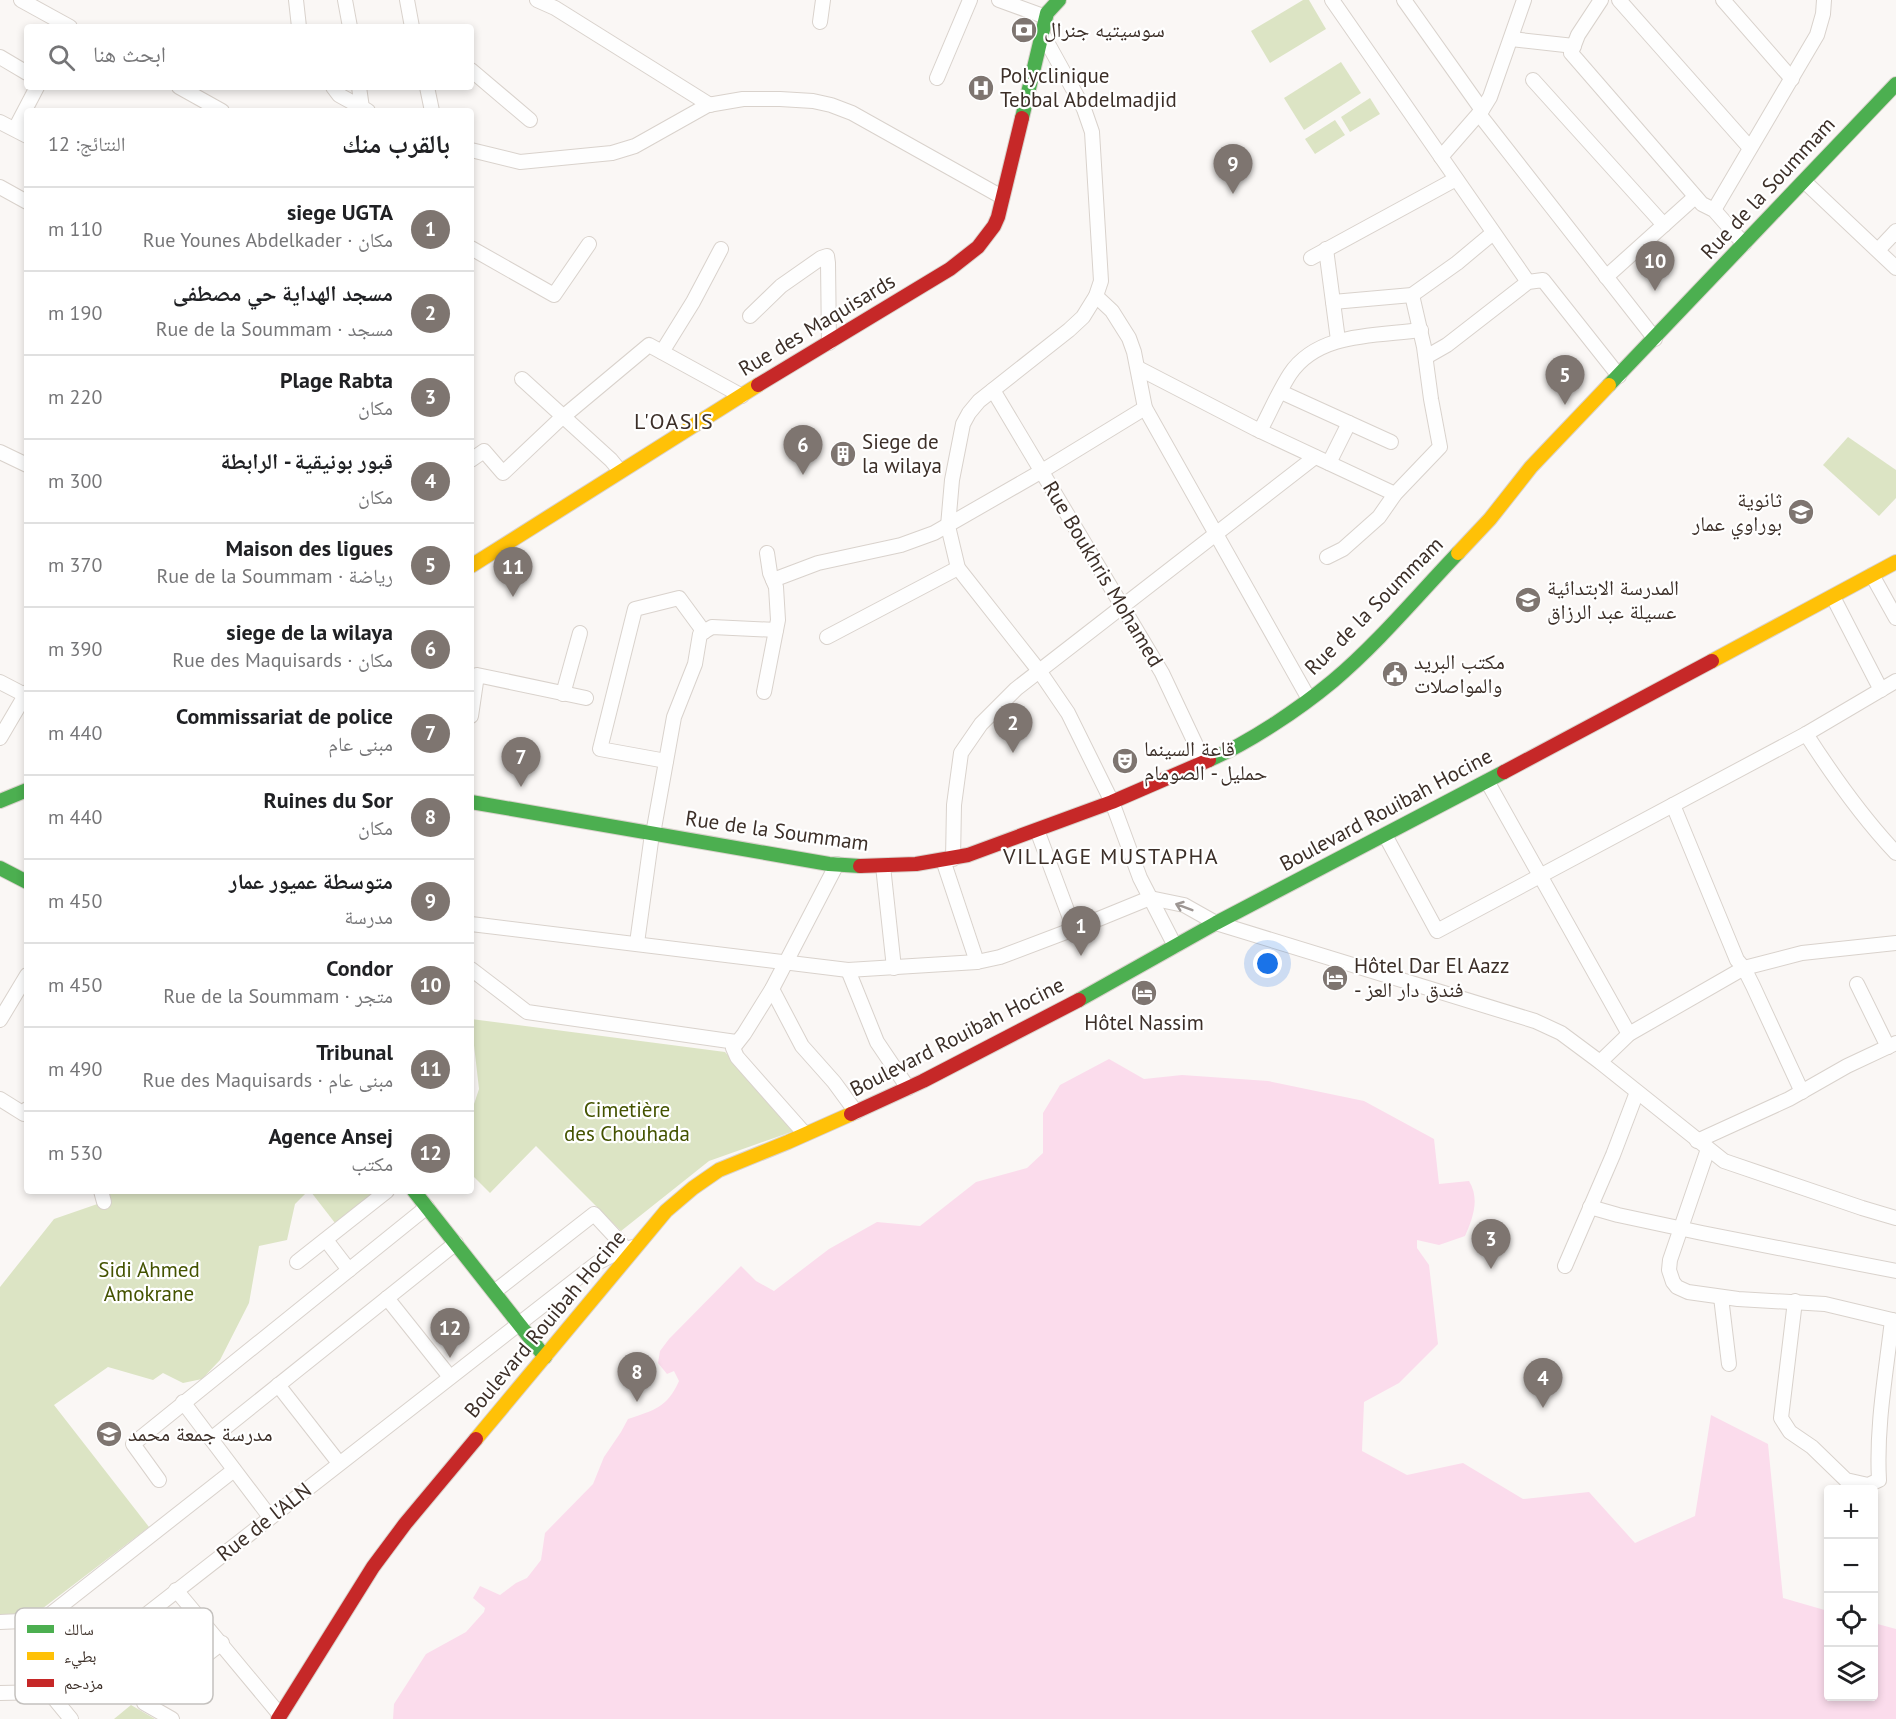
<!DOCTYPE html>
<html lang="ar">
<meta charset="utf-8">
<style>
:root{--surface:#fff;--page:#f6f6f6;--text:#202124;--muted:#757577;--line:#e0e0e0;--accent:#7e7570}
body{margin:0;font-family:"PT Sans","Noto Naskh Arabic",sans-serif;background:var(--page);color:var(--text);direction:rtl}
.controls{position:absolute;right:18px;bottom:18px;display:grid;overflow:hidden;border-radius:6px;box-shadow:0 3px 9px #0003}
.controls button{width:54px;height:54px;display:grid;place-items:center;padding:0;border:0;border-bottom:2px solid var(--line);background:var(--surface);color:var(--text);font:30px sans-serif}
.you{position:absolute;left:1268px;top:964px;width:21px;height:21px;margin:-15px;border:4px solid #fff;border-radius:50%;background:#1a73e8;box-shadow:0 0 0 9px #1a73e833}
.badge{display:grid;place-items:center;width:39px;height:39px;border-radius:50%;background:var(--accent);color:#fff;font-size:20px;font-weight:700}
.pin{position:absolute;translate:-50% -50px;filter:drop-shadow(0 2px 3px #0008)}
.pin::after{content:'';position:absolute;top:32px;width:21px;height:18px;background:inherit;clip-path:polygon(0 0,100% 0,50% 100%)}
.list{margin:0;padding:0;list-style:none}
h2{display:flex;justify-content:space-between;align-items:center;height:78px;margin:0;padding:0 24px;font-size:26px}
h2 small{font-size:20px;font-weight:400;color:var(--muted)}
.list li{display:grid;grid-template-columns:39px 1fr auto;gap:18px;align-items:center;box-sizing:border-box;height:84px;padding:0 24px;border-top:2px solid var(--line)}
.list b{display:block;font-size:22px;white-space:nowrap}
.list p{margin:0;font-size:20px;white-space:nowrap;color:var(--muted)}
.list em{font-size:20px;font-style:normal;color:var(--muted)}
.icon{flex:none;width:33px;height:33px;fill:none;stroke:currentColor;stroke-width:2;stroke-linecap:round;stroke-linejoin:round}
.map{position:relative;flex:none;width:1896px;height:1719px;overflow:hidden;direction:ltr}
.search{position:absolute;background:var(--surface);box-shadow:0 3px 9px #0003;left:24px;top:24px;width:450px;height:66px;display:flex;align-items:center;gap:15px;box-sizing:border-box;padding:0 21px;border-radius:6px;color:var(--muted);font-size:22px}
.panel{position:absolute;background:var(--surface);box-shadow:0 3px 9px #0003;left:24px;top:108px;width:450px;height:1086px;border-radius:6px;direction:rtl}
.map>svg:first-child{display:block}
.green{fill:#dce4c4}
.water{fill:#fbdcec}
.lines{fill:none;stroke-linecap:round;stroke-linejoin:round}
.street-casing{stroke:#d9d2cc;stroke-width:16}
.fast-casing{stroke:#d9d2cc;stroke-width:16}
.slow-casing{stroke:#d9d2cc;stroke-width:16}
.jam-casing{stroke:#d9d2cc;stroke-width:16}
.street{stroke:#fefefe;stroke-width:14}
.fast{stroke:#4caf50;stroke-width:14}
.slow{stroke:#ffc107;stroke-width:14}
.jam{stroke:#c62828;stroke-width:14}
.oneway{stroke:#9d9693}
.labels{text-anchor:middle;stroke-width:4.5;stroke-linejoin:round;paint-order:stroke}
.poi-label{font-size:21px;fill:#3c2f28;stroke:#fff;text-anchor:start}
.street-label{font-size:21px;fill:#3c2f28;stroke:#fff}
.park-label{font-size:21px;fill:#445301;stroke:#fff}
.neighbourhood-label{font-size:22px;letter-spacing:1.5px;fill:#3c2f28;stroke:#fff}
.key{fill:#fff;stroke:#c4c1be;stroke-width:1.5}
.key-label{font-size:16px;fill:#3c2f28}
</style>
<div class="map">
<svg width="1896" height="1719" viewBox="0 0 1896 1719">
<rect width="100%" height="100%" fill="#faf7f5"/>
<g class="green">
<path d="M1303,0H1309L1326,29L1270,63L1251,31Z"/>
<path d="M1341,62L1361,93L1304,130L1284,98Z"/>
<path d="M1370,98L1380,114L1350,132L1341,117Z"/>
<path d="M1335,120L1345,135L1315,154L1305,139Z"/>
<path d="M1848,437L1896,470V498L1879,516L1823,465Z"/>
<path d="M471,1019L725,1052L794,1131L709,1161L621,1231L536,1146L490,1193L471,1174V1113L479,1089Z"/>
<path d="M108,1191H308L295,1204L287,1240L259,1246L249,1303L220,1360L202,1379L183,1383L163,1373L153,1380L108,1367L54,1405L149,1527L34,1615L0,1616V1287L54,1219L109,1200Z"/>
<path d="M313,1191H377L335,1223L311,1192Z"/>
<path d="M131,1705L155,1719H114Z"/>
</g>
<path class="water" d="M1109,1059L1144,1079L1182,1075L1268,1081L1364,1101L1434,1139L1439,1184L1469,1181C1480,1199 1473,1218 1465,1236L1439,1245L1417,1240V1248L1429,1265L1438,1344L1399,1383L1364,1402L1362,1451L1407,1475L1463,1463L1523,1499L1589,1492L1635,1543L1695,1516L1711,1415L1768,1444L1783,1598L1828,1611V1696H1874V1623L1896,1629V1719H393L394,1704L426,1654L466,1632L484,1612L485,1608L473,1598L480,1586L500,1595L516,1583L527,1578L541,1560L545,1533L593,1484L604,1457L621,1432L628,1419C654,1410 667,1408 679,1381L674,1371L667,1374L658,1363L660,1351L669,1339L741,1266L756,1281L774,1291L829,1249L877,1222L920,1226L976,1182L1027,1168L1043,1153V1113L1060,1085Z"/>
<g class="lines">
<g class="street-casing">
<g id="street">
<path d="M21,0L70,27"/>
<path d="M296,0L299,27"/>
<path d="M345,0L350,27"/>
<path d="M407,0L412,27"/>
<path d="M537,0L555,8L710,105"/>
<path d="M999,0L1046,17"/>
<path d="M1332,0L1528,282"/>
<path d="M1404,0L1482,110"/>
<path d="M1601,0L1578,35L1571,53L1702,204L1714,210L1744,244"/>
<path d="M1619,0L1750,148"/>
<path d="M1723,0L1792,79"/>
<path d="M820,22L823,0"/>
<path d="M1042,33L1084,109L1092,132L1101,281L1096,296L1083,317L1069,330L979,401L969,413L963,424L952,480L948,526L958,568L1040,672L1068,713L1112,802L1140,878L1175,946"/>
<path d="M1511,39L1574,46"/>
<path d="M0,57L27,73"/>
<path d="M471,70L530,120"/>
<path d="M937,78L970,0"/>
<path d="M1533,80L1664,225"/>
<path d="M179,87L222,111"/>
<path d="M333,87L339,95L368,111"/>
<path d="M359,87L362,108"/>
<path d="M427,87L432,111"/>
<path d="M1479,114L1655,339"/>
<path d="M0,122L27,136"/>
<path d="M15,129L37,87"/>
<path d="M471,150L520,162L612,153L635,146L708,105L743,99H780L813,101L831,105L852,113L1002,197"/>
<path d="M1441,157L1482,110L1490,97L1524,0"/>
<path d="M1804,181L1896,268"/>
<path d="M0,187L27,202"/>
<path d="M1714,210L1817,35L1823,14L1824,0"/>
<path d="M471,248L554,295L589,244"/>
<path d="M1326,249L1338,340"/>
<path d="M1878,250L1896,231"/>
<path d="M1311,258L1456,179"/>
<path d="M1606,277L1695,197"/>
<path d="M1096,296L1112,311L1129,338L1134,352L1145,408L1309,699"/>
<path d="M1333,302L1412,295L1457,263L1493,233"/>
<path d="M750,316L781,286L821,258L827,256L828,263L829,343"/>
<path d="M662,352L693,302L721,249"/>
<path d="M1426,357L1447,345L1528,282L1543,280L1619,376"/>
<path d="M1138,368L1256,429L1395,494"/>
<path d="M522,379L611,460L620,471"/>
<path d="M993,390L1162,673L1204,762"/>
<path d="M1281,392L1391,442"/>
<path d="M1260,431C1270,412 1279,391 1290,374C1318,332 1376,336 1421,330"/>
<path d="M0,452L27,465"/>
<path d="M471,460L484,451L503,473L558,421L649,345L742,396"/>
<path d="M1329,463L1349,423"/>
<path d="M1327,557L1343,549L1379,517L1395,494L1440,447L1431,399L1424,347L1412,295"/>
<path d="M1872,575L1896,618"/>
<path d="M773,580L818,563L901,545L934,533L1042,471L1145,408"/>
<path d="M1833,597L1881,690"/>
<path d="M827,637L958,568"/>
<path d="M0,682L25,695"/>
<path d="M764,692L778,620L776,587L770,573L767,553"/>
<path d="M563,694L580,633"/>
<path d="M471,716L477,675L586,698"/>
<path d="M1806,734C1833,776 1861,816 1896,853"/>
<path d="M0,738L27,692"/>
<path d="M666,761L600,749L635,609L679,598L704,632"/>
<path d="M1487,781L1629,1034"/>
<path d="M1673,805L1737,960L1744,968L1753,986L1802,1092"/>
<path d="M1037,830L1074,929"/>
<path d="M653,834L674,717L695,664L700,634L712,627L776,630"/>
<path d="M1385,835L1437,931L1806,734L1896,681"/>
<path d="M953,859L954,805L961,753L981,724L1016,689L1315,457"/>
<path d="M943,860L977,962"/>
<path d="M883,866L894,968"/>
<path d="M1150,898L1184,905L1216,923L1535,1021L1561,1033L1600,1062L1724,1161L1862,1208L1896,1218"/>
<path d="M471,924L848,970L977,962L1000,957L1074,929L1150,898"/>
<path d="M637,943L652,834"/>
<path d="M471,969L527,1012L736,1042"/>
<path d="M848,970L877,1042L908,1088"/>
<path d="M1857,984L1888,1047"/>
<path d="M772,989L802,1046L834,1082L856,1112"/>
<path d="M0,1020L27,975"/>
<path d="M1600,1062L1629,1034L1744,968L1802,953L1896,943"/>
<path d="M0,1099L24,1114L27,1109"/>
<path d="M805,1134L737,1057L733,1048L744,1034L772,989L837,864"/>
<path d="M1697,1141L1789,1099L1847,1066L1896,1043"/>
<path d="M1708,1149L1670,1260L1669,1270L1673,1282L1677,1287L1688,1292L1738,1299L1825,1304L1896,1321"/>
<path d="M101,1191L104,1202"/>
<path d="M1590,1207L1618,1215L1702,1233L1896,1271"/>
<path d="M326,1240L349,1270"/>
<path d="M297,1262L387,1191"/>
<path d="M1565,1266L1613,1155L1637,1092"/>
<path d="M494,1292L594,1214L621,1243L624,1249"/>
<path d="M1721,1297L1729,1364"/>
<path d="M387,1298L450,1377"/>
<path d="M1795,1301L1781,1418L1790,1432L1812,1447L1846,1480L1868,1485L1879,1480C1876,1426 1886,1373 1892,1320"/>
<path d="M278,1385L339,1463"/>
<path d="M183,1402L270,1517"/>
<path d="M211,1439L456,1243"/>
<path d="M159,1480L133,1444L427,1207"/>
<path d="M176,1590L280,1715"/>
<path d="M0,1622L22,1621L38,1626"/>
<path d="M48,1691L71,1719"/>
<path d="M41,1692L38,1624L234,1470"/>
<path d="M0,1693L47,1692L597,1263L624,1249L633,1247"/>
<path d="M172,1719L144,1703L222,1643"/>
</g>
</g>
<g class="fast-casing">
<g id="fast">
<path d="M1022,118L1047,13L1059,0"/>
<path d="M1609,385L1896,84"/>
<path d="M1209,760C1250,742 1298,710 1333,681C1378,643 1417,596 1458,553"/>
<path d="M0,801L27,790"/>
<path d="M471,802L829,864L860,866"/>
<path d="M0,868L27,882"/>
<path d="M1079,1000L1216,923L1504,772"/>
<path d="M414,1191L545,1357"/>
</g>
</g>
<g class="slow-casing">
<g id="slow">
<path d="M1458,553L1490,519L1531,467L1609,385"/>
<path d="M471,566L758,385"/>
<path d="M1712,661L1896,562"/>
<path d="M476,1439L666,1211L693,1188L719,1170L788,1142L851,1114"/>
</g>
</g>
<g class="jam-casing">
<g id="jam">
<path d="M758,385L950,269L978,247L994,226L998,217L1022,118"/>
<path d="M1504,772L1712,661"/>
<path d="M860,866L916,864L968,855L1112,802L1209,760"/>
<path d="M851,1114L923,1081L1079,1000"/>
<path d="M278,1719L373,1567L405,1524L476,1439"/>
</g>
</g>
<use href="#street" class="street"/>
<use href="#fast" class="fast"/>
<use href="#slow" class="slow"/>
<use href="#jam" class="jam"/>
</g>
<defs><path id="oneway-shaft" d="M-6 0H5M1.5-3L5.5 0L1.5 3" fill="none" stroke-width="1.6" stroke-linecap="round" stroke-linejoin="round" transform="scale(1.5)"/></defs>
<use class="oneway" href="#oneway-shaft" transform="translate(1184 907) rotate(-159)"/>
<defs>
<g id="bank-disc" transform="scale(1.35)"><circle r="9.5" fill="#7e7570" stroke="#fff"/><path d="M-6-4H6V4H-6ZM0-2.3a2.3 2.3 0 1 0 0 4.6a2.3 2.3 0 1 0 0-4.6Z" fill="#fff"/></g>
<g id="hospital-disc" transform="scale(1.35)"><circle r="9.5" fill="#7e7570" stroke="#fff"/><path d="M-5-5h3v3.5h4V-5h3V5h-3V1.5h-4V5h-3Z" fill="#fff"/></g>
<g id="building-disc" transform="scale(1.35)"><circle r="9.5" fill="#7e7570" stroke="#fff"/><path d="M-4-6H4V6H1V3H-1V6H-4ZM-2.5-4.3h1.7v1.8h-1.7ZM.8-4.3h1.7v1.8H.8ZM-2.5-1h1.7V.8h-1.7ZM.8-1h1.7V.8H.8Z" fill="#fff"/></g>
<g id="school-disc" transform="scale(1.35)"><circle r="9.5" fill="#7e7570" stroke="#fff"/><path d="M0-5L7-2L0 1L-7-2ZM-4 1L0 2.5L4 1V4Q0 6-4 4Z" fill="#fff"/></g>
<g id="civic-disc" transform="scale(1.35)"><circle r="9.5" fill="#7e7570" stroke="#fff"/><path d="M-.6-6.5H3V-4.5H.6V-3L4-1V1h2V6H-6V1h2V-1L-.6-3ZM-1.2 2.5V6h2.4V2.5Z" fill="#fff"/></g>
<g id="theatre-disc" transform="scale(1.35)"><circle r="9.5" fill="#7e7570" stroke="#fff"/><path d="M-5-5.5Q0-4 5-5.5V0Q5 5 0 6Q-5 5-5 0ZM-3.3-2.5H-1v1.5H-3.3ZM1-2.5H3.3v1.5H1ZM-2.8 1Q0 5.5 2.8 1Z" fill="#fff"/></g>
<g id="hotel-disc" transform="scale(1.35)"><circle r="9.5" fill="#7e7570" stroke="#fff"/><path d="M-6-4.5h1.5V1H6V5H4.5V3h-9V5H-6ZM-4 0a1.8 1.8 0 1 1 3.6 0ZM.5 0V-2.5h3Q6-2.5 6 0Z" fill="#fff"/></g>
</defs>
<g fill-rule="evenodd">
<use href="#bank-disc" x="1024" y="30"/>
<use href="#hospital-disc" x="981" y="88"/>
<use href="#building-disc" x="843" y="454"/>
<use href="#school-disc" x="1801" y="512"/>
<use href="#school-disc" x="1528" y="600"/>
<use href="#civic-disc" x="1395" y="674"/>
<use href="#theatre-disc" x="1125" y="761"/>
<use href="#hotel-disc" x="1335" y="978"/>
<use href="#hotel-disc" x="1144" y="993"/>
<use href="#school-disc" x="109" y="1434"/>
</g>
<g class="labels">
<g class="poi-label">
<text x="1044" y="37">سوسيتيه جنرال</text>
<text x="1000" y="83">Polyclinique<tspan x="1000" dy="24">Tebbal Abdelmadjid</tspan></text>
<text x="862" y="449">Siege de<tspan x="862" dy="24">la wilaya</tspan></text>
<text x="1782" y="507" text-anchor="end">ثانوية<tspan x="1782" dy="24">بوراوي عمار</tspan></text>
<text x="1547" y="595">المدرسة الابتدائية<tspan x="1547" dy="24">عسيلة عبد الرزاق</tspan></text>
<text x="1414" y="669">مكتب البريد<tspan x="1414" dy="24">والمواصلات</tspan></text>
<text x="1144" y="756">قاعة السينما<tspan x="1144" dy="24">حمليل - الصومام</tspan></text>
<text x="1354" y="973">Hôtel Dar El Aazz<tspan x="1354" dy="24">- فندق دار العز</tspan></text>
<text x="1144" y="1030" text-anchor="middle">Hôtel Nassim</text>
<text x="128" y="1441">مدرسة جمعة محمد</text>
</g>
<g class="street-label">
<text transform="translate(1768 188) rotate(-47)" y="7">Rue de la Soummam</text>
<text transform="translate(817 325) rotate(-31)" y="7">Rue des Maquisards</text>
<text transform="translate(1103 574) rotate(59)" y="7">Rue Boukhris Mohamed</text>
<text transform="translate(1374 606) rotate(-45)" y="7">Rue de la Soummam</text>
<text transform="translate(1386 810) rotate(-28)" y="7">Boulevard Rouibah Hocine</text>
<text transform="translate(777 831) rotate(8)" y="7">Rue de la Soummam</text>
<text transform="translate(957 1037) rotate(-27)" y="7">Boulevard Rouibah Hocine</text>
<text transform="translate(545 1324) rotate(-50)" y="7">Boulevard Rouibah Hocine</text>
<text transform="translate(264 1522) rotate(-38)" y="7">Rue de l'ALN</text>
</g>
<g class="park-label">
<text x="627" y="1117">Cimetière<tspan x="627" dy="24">des Chouhada</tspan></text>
<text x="149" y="1277">Sidi Ahmed<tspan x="149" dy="24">Amokrane</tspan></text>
</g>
<g class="neighbourhood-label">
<text x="674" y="429">L'OASIS</text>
<text x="1111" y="864">VILLAGE MUSTAPHA</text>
</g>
</g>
<rect x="15" y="1608" width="198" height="96" rx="9" class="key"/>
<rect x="27" y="1625" width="27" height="8" fill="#4caf50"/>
<rect x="27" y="1652" width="27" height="8" fill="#ffc107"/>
<rect x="27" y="1679" width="27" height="8" fill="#c62828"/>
<g class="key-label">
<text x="64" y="1635">سالك</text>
<text x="64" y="1662">بطيء</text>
<text x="64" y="1689">مزدحم</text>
</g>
</svg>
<div class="controls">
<button>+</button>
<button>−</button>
<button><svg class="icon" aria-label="locate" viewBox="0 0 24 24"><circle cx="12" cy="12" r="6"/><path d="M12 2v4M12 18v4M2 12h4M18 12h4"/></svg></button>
<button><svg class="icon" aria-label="layers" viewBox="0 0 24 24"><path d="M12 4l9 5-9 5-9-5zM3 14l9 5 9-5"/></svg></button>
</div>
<div class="you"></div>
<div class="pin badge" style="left:1081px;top:956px">1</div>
<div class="pin badge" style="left:1013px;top:753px">2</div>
<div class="pin badge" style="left:1491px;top:1269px">3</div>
<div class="pin badge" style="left:1543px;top:1408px">4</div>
<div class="pin badge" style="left:1565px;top:405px">5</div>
<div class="pin badge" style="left:803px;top:475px">6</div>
<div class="pin badge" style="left:521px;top:787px">7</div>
<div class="pin badge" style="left:637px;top:1402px">8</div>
<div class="pin badge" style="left:1233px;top:194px">9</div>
<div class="pin badge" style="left:1655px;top:291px">10</div>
<div class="pin badge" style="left:513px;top:597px">11</div>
<div class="pin badge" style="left:450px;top:1358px">12</div>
<div class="search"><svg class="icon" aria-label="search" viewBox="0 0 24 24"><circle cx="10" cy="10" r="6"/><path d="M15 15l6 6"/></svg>ابحث هنا</div>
<section class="panel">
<h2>بالقرب منك<small>النتائج: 12</small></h2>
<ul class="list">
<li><span class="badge">1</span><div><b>siege UGTA</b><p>مكان · Rue Younes Abdelkader</p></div><em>110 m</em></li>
<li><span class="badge">2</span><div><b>مسجد الهداية حي مصطفى</b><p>مسجد · Rue de la Soummam</p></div><em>190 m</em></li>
<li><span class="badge">3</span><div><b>Plage Rabta</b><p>مكان</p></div><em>220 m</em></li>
<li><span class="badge">4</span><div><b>قبور بونيقية - الرابطة</b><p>مكان</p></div><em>300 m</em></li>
<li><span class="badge">5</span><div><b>Maison des ligues</b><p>رياضة · Rue de la Soummam</p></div><em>370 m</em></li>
<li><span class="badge">6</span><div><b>siege de la wilaya</b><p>مكان · Rue des Maquisards</p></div><em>390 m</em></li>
<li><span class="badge">7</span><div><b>Commissariat de police</b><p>مبنى عام</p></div><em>440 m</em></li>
<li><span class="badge">8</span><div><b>Ruines du Sor</b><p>مكان</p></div><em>440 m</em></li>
<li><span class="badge">9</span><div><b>متوسطة عميور عمار</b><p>مدرسة</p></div><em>450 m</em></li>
<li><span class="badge">10</span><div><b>Condor</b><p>متجر · Rue de la Soummam</p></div><em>450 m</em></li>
<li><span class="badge">11</span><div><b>Tribunal</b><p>مبنى عام · Rue des Maquisards</p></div><em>490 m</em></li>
<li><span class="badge">12</span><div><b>Agence Ansej</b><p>مكتب</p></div><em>530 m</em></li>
</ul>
</section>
</div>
